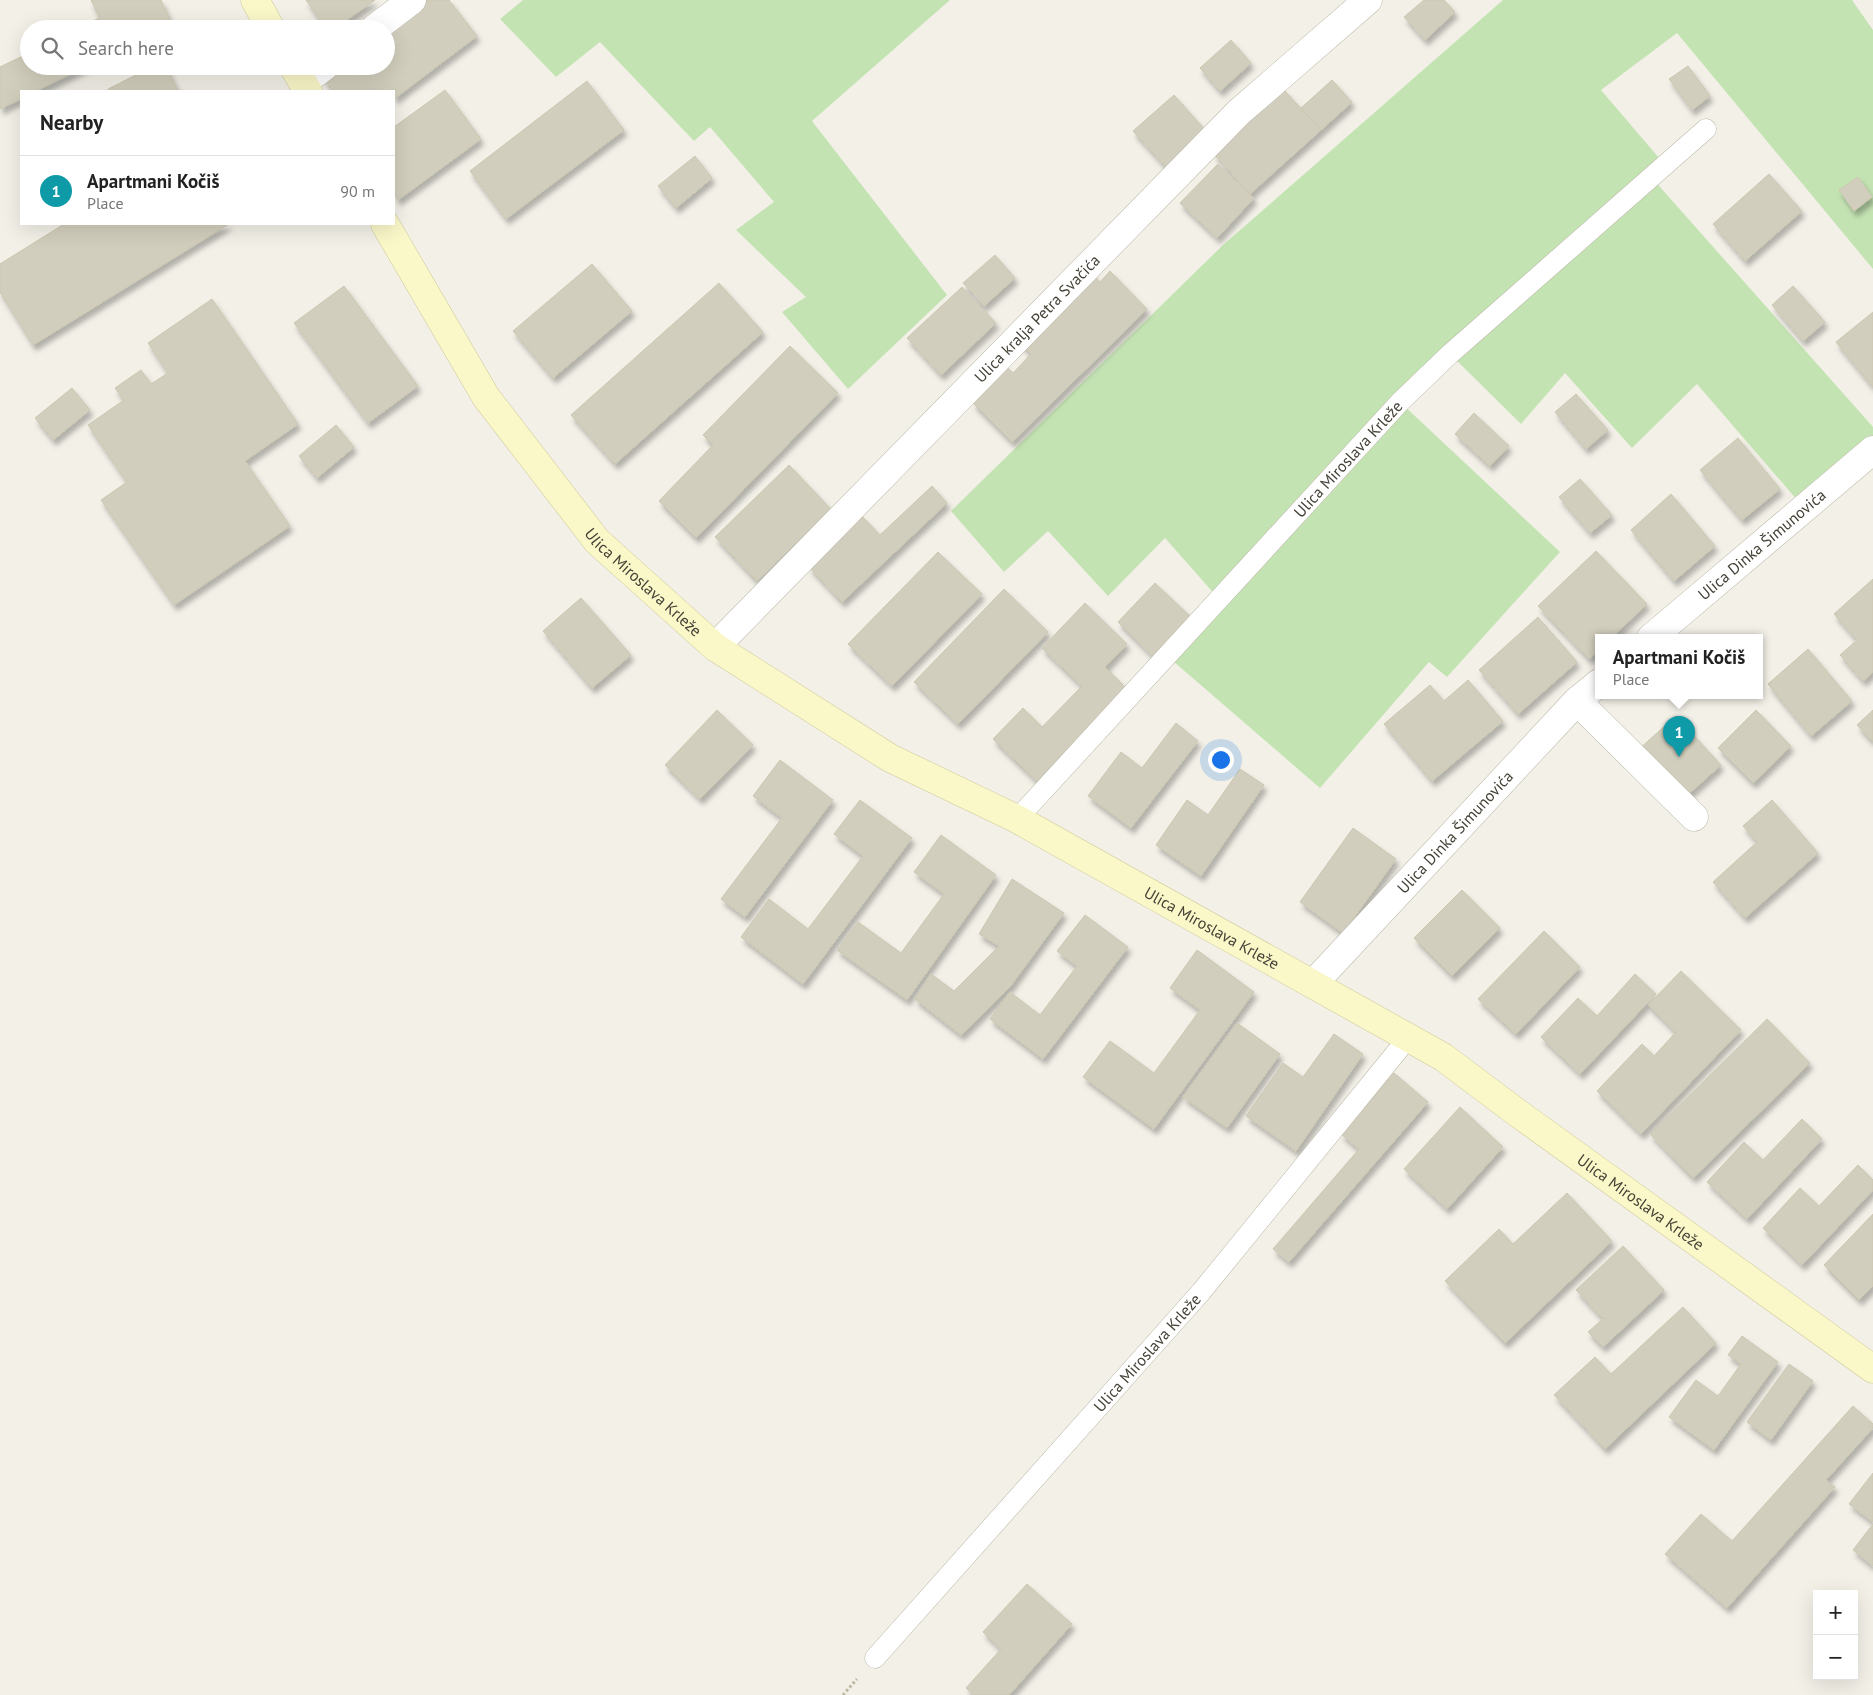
<!DOCTYPE html>
<meta charset="utf-8">
<style>
:root{--surface:#fff;--page:#f2f2f2;--text:#222;--muted:#767676;--line:#e0e0e0;--accent:#e76828}
body{margin:0;font-family:"PT Sans",sans-serif;background:var(--page);color:var(--text)}
.controls{position:absolute;right:15px;bottom:15px;display:grid;overflow:hidden;border-radius:0px;box-shadow:0 5px 20px #0002}
.controls button{width:45px;height:45px;display:grid;place-items:center;padding:0;border:0;border-bottom:1px solid var(--line);background:var(--surface);color:var(--text);font:25px sans-serif}
.you{position:absolute;left:1220px;top:759px;width:18px;height:18px;margin:-12px;border:4px solid #fff;border-radius:50%;background:#1a73e8;box-shadow:0 0 0 8px #1a73e833}
.badge{display:grid;place-items:center;width:32px;height:32px;border-radius:50%;background:var(--accent);color:#fff;font-size:16px;font-weight:700}
.pin{position:absolute;translate:-50% -41px;filter:drop-shadow(0 1px 2px #0008)}
.pin::after{content:'';position:absolute;top:26px;width:18px;height:15px;background:inherit;clip-path:polygon(0 0,100% 0,50% 100%)}
.popup{position:absolute;left:1595px;top:634px;width:168px;height:65px;box-sizing:border-box;display:grid;place-content:center;border-radius:0px;background:var(--surface);filter:drop-shadow(0 1px 4px #0005);font-size:16px;white-space:nowrap;color:var(--muted)}
.popup b{font-size:19px;color:var(--text)}
.popup::after{content:'';position:absolute;left:50%;top:100%;margin-left:-10px;border:10px solid transparent;border-top-color:var(--surface)}
.list{margin:0;padding:0;list-style:none}
h2{display:flex;justify-content:space-between;align-items:center;height:65px;margin:0;padding:0 20px;font-size:21px}
h2 small{font-size:16px;font-weight:400;color:var(--muted)}
.list li{display:grid;grid-template-columns:32px 1fr auto;gap:15px;align-items:center;box-sizing:border-box;height:70px;padding:0 20px;border-top:1px solid var(--line)}
.list b{display:block;font-size:19px;white-space:nowrap}
.list p{margin:0;font-size:16px;white-space:nowrap;color:var(--muted)}
.list em{font-size:16px;font-style:normal;color:var(--muted)}
.icon{flex:none;width:28px;height:28px;fill:none;stroke:currentColor;stroke-width:2;stroke-linecap:round;stroke-linejoin:round}
.map{position:relative;flex:none;width:1873px;height:1695px;overflow:hidden}
.search{position:absolute;background:var(--surface);box-shadow:0 5px 20px #0002;left:20px;top:20px;width:375px;height:55px;display:flex;align-items:center;gap:12px;box-sizing:border-box;padding:0 18px;border-radius:28px;color:var(--muted);font-size:19px}
.panel{position:absolute;background:var(--surface);box-shadow:0 5px 20px #0002;left:20px;top:90px;width:375px;height:135px;border-radius:0px}
.map>svg:first-child{display:block}
.green{fill:#c4e3b3}
.building{fill:#d2cebd;stroke:#ccc7b1;filter:url(#shadow)}
.lines{fill:none;stroke-linecap:round;stroke-linejoin:round}
.service-casing{stroke:#bcb9aa;stroke-width:21}
.minor-casing{stroke:#bcb9aa;stroke-width:29}
.secondary-casing{stroke:#cec99a;stroke-width:29}
.path{stroke:#bdb79d;stroke-width:3;stroke-dasharray:2.5 2.5;stroke-linecap:butt}
.service{stroke:#fff;stroke-width:20}
.minor{stroke:#fff;stroke-width:28}
.secondary{stroke:#faf7c9;stroke-width:28}
.labels{text-anchor:middle;stroke-width:4;stroke-linejoin:round;paint-order:stroke}
.street-label{font-size:16px;fill:#444136;stroke:#fff}
</style>
<div class="map">
<svg width="1873" height="1695" viewBox="0 0 1873 1695">
<defs>
<filter id="shadow"><feDropShadow dx="3" dy="5.5" stdDeviation="2.5" flood-color="#0004"/></filter>
</defs>
<rect width="100%" height="100%" fill="#f2f0e7"/>
<g class="green">
<path d="M523,0H950L812,121L947,295L848,389L782,312L806,297L736,230L774,202L710,127L694,141L600,42L556,77L500,19Z"/>
<path d="M1503,0H1852L1873,30V269L1677,33L1601,90L1665,165L1652,178L1873,427V450L1804,508L1697,384L1632,448L1565,373L1521,424L1450,354L1400,402L1560,552L1447,677L1429,662L1320,788L1166,655L1218,598L1165,538L1108,596L1048,531L1004,572L951,511L1223,245Z"/>
</g>
<g class="building">
<path d="M91,0H161L172,24L162,29H105Z"/>
<path d="M306,0H375L334,29H326Z"/>
<path d="M424,0H449L477,36L394,99V91H333L323,77L337,66H386V29Z"/>
<path d="M1424,0H1444L1455,12L1425,40L1404,17Z"/>
<path d="M99,18L105,29H77Z"/>
<path d="M1231,40L1251,63L1220,91L1200,68Z"/>
<path d="M29,53V66H87L36,91H21V99L0,109V67Z"/>
<path d="M154,66H166L178,91H109L108,89Z"/>
<path d="M1688,66L1710,96L1692,110L1669,79Z"/>
<path d="M1332,80L1352,102L1321,130L1301,108Z"/>
<path d="M587,81L624,130L506,219L470,171Z"/>
<path d="M445,90L481,139L398,200L394,194V127Z"/>
<path d="M1284,90L1321,130L1250,194L1214,154Z"/>
<path d="M1174,95L1207,132L1167,168L1133,131Z"/>
<path d="M695,156L712,178L676,208L658,186Z"/>
<path d="M1218,164L1254,198L1217,238L1180,203Z"/>
<path d="M1769,174L1802,211L1745,261L1713,224Z"/>
<path d="M1858,177L1872,197L1854,211L1839,190Z"/>
<path d="M64,224H229L33,345L0,292V264Z"/>
<path d="M995,255L1015,278L984,306L963,283Z"/>
<path d="M592,264L632,311L553,378L513,331Z"/>
<path d="M1088,269L1100,282L1110,271L1147,309L1012,442L973,403L1008,368L1013,373L1031,354L1017,340Z"/>
<path d="M719,283L763,332L615,464L571,415Z"/>
<path d="M344,286L418,386L368,423L294,323Z"/>
<path d="M1793,286L1825,322L1803,341L1772,305Z"/>
<path d="M962,287L996,323L941,375L907,338Z"/>
<path d="M212,299L298,424L245,461L290,526L174,605L101,500L127,482L88,425L124,400L115,388L141,370L151,384L168,373L148,343Z"/>
<path d="M1873,312V387L1836,342Z"/>
<path d="M790,346L838,393L696,538L659,501L713,445L703,435Z"/>
<path d="M72,388L90,410L53,440L35,418Z"/>
<path d="M1576,394L1608,430L1586,449L1555,412Z"/>
<path d="M1474,413L1509,446L1490,466L1455,434Z"/>
<path d="M336,425L354,447L317,478L299,456Z"/>
<path d="M1738,438L1780,489L1742,520L1700,470Z"/>
<path d="M789,465L831,509L757,581L715,537Z"/>
<path d="M1580,479L1612,515L1590,533L1559,497Z"/>
<path d="M932,486L947,503L842,602L809,567L863,517L880,535Z"/>
<path d="M1671,494L1715,546L1674,581L1631,530Z"/>
<path d="M1596,551L1647,604L1611,638H1599V650L1589,659L1538,606Z"/>
<path d="M938,552L982,594L892,686L848,644Z"/>
<path d="M1873,579V672L1863,681L1840,655L1857,640L1834,614Z"/>
<path d="M1155,583L1191,617L1154,657L1118,622Z"/>
<path d="M1004,589L1048,632L958,724L914,682Z"/>
<path d="M581,598L631,655L592,688L543,631Z"/>
<path d="M1085,603L1127,644L1105,667L1126,688L1037,781L993,739L1023,708L1042,727L1082,686L1042,648Z"/>
<path d="M1538,617L1577,662L1518,714L1479,670Z"/>
<path d="M1808,649L1852,701L1811,736L1768,684Z"/>
<path d="M1468,680L1503,721L1432,781L1384,724L1430,685L1444,701Z"/>
<path d="M717,710L753,745L700,799L665,765Z"/>
<path d="M1756,710L1791,746L1753,783L1718,748Z"/>
<path d="M1873,710V742L1857,725Z"/>
<path d="M1676,716L1721,765L1683,799L1638,750Z"/>
<path d="M1176,723L1198,741L1131,828L1088,796L1121,752L1142,768Z"/>
<path d="M780,760L833,800L745,917L721,899L782,818L753,796Z"/>
<path d="M1240,769L1264,785L1201,876L1156,845L1187,800L1208,815Z"/>
<path d="M860,800L912,838L803,984L741,937L769,899L808,929L863,856L834,834Z"/>
<path d="M1772,800L1818,853L1745,918L1713,882L1757,842L1743,826Z"/>
<path d="M1353,828L1396,859L1343,933L1300,902Z"/>
<path d="M941,835L996,875L907,1000L837,950L858,922L901,953L944,894L914,872Z"/>
<path d="M1012,879L1064,913L1010,987L961,1035L915,999L931,974L954,991L999,946L979,934Z"/>
<path d="M1462,890L1500,928L1452,976L1414,938Z"/>
<path d="M1085,915L1128,947L1043,1059L990,1019L1010,992L1040,1015L1077,966L1057,951Z"/>
<path d="M1544,931L1580,967L1516,1034L1478,999Z"/>
<path d="M1197,950L1254,992L1154,1129L1083,1077L1110,1041L1154,1073L1200,1010L1170,988Z"/>
<path d="M1681,971L1741,1030L1641,1134L1597,1091L1642,1044L1654,1056L1676,1032L1648,1005Z"/>
<path d="M1635,974L1656,994L1580,1074L1541,1037L1578,998L1597,1016Z"/>
<path d="M1767,1019L1810,1063L1693,1178L1650,1134Z"/>
<path d="M1237,1023L1280,1054L1227,1128L1183,1097Z"/>
<path d="M1334,1034L1363,1054L1296,1151L1246,1116L1283,1063L1303,1077Z"/>
<path d="M1394,1073L1428,1102L1289,1262L1273,1249L1359,1149L1341,1134Z"/>
<path d="M1460,1107L1503,1147L1447,1209L1404,1169Z"/>
<path d="M1802,1119L1822,1139L1747,1219L1707,1182L1744,1142L1763,1160Z"/>
<path d="M1858,1165L1873,1180V1190L1802,1265L1763,1228L1800,1188L1819,1206Z"/>
<path d="M1567,1193L1612,1241L1505,1343L1445,1281L1499,1229L1513,1244Z"/>
<path d="M1873,1214V1286L1859,1300L1824,1265Z"/>
<path d="M1623,1246L1664,1290L1603,1347L1588,1332L1603,1319L1576,1290Z"/>
<path d="M1683,1307L1716,1343L1605,1449L1554,1395L1595,1357L1611,1374Z"/>
<path d="M1742,1336L1778,1362L1714,1450L1669,1417L1696,1380L1718,1396L1741,1364L1728,1355Z"/>
<path d="M1789,1364L1813,1381L1771,1440L1747,1422Z"/>
<path d="M1853,1406L1873,1424V1428L1826,1480L1835,1487L1727,1608L1665,1554L1701,1514L1732,1541Z"/>
<path d="M1873,1473V1522L1849,1504Z"/>
<path d="M1873,1524V1566L1853,1550Z"/>
<path d="M1027,1584L1072,1624L1009,1695H974L966,1688L1001,1649L983,1632Z"/>
</g>
<g class="lines">
<g class="service-casing">
<g id="service">
<path id="s1" d="M1017,819L1400,402L1450,354L1706,129"/>
<path id="s2" d="M875,1658L1201,1292L1408,1038"/>
</g>
</g>
<g class="minor-casing">
<g id="minor">
<path d="M374,29L412,0"/>
<path d="M303,83L325,66"/>
<path id="s3" d="M1651,638L1873,450"/>
<path id="s4" d="M715,647L1239,112L1368,0"/>
<path d="M1577,701L1694,817"/>
<path id="s5" d="M1313,984L1577,701L1599,683"/>
</g>
</g>
<g class="secondary-casing">
<g id="secondary">
<path d="M255,0L271,29"/>
<path d="M293,66L308,91"/>
<path id="s6" d="M385,224L486,397L597,541L715,647L890,758L1017,819L1443,1057L1519,1114L1873,1369"/>
</g>
</g>
<path class="path" d="M843,1695L857,1679"/>
<use href="#service" class="service"/>
<use href="#minor" class="minor"/>
<use href="#secondary" class="secondary"/>
</g>
<g class="labels">
<g class="street-label">
<text dy="6" stroke="none"><textPath href="#s4" startOffset="460">Ulica kralja Petra Svačića</textPath></text>
<text dy="6" stroke="none"><textPath href="#s1" startOffset="489">Ulica Miroslava Krleže</textPath></text>
<text dy="6" stroke="none"><textPath href="#s3" startOffset="145">Ulica Dinka Šimunovića</textPath></text>
<text dy="6" stroke="none"><textPath href="#s6" startOffset="444">Ulica Miroslava Krleže</textPath></text>
<text dy="6" stroke="none"><textPath href="#s5" startOffset="208">Ulica Dinka Šimunovića</textPath></text>
<text dy="6" stroke="none"><textPath href="#s6" startOffset="1112">Ulica Miroslava Krleže</textPath></text>
<text dy="6" stroke="none"><textPath href="#s6" startOffset="1622">Ulica Miroslava Krleže</textPath></text>
<text dy="6" stroke="none"><textPath href="#s2" startOffset="409">Ulica Miroslava Krleže</textPath></text>
</g>
</g>
</svg>
<div class="controls">
<button>+</button>
<button>−</button>
</div>
<div class="you"></div>
<div class="pin badge" style="left:1679px;top:757px;background:#0f9aa8">1</div>
<div class="popup"><b>Apartmani Kočiš</b>Place</div>
<div class="search"><svg class="icon" aria-label="search" viewBox="0 0 24 24"><circle cx="10" cy="10" r="6"/><path d="M15 15l6 6"/></svg>Search here</div>
<section class="panel">
<h2>Nearby<small></small></h2>
<ul class="list">
<li><span class="badge" style="background:#0f9aa8">1</span><div><b>Apartmani Kočiš</b><p>Place</p></div><em>90 m</em></li>
</ul>
</section>
</div>
